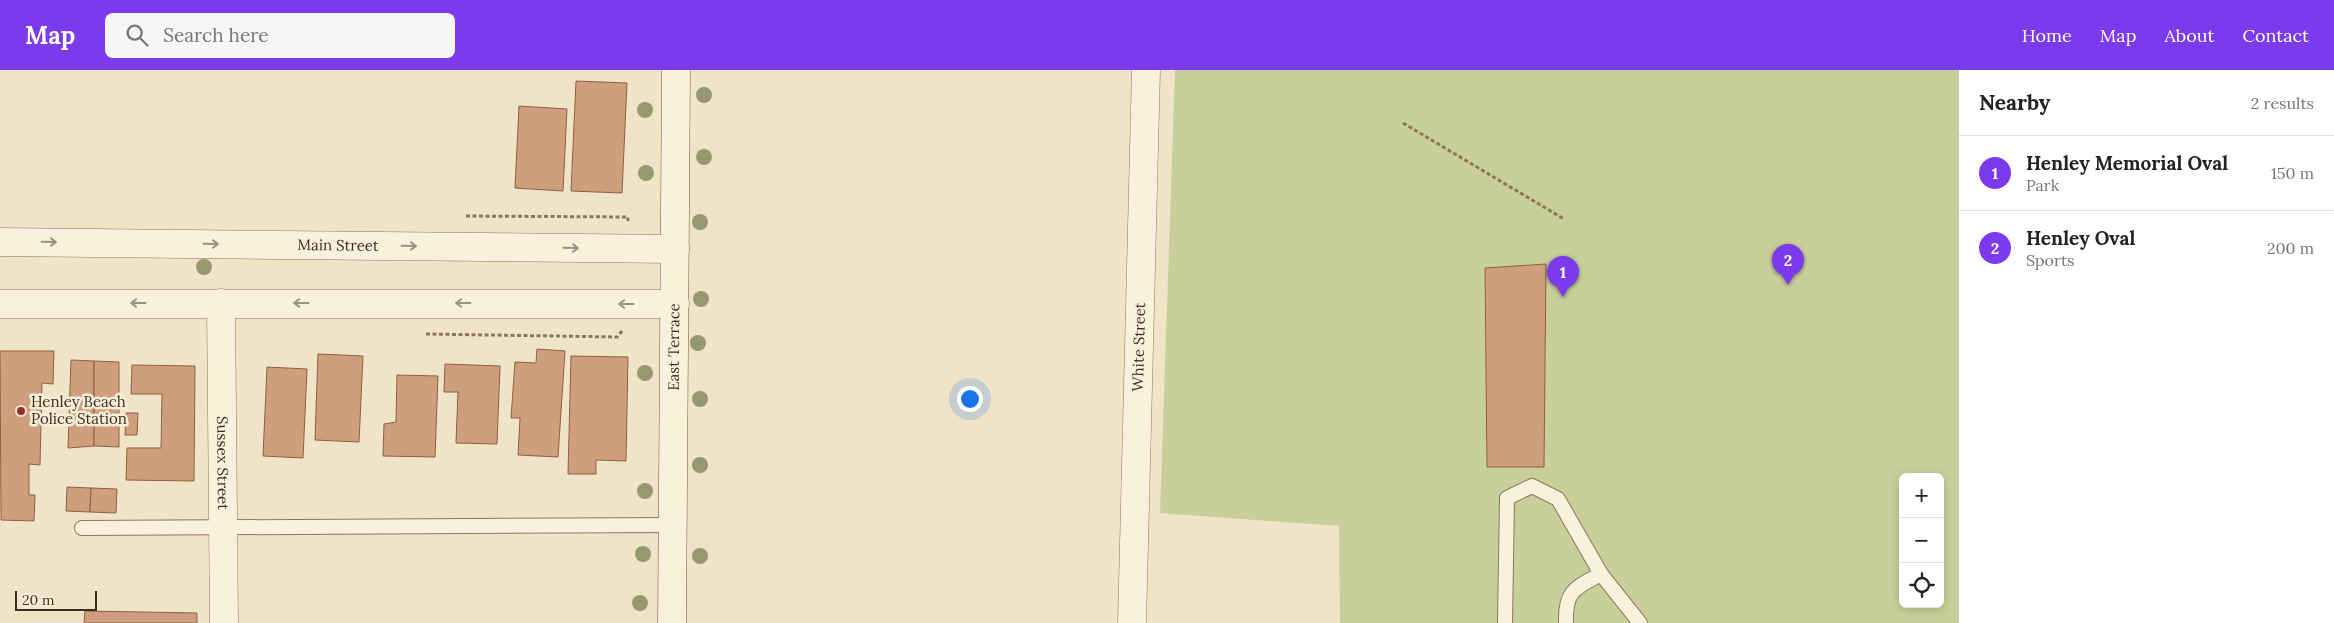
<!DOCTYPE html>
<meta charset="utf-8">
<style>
:root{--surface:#fff;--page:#f6f6f6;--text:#222;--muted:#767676;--line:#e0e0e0;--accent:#7c3aed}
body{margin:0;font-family:Lora,serif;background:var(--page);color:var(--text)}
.controls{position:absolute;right:15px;bottom:15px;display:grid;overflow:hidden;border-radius:8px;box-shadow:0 2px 8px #0003}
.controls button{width:45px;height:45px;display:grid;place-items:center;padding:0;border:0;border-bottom:1px solid var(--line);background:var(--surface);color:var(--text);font:25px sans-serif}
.scale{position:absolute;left:15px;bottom:12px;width:82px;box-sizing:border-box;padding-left:5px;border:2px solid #3d2e20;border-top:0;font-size:14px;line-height:18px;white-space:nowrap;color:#3d2e20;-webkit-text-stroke:4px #f7eed8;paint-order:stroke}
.you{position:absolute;left:969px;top:328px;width:18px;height:18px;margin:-12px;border:4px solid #fff;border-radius:50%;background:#1a73e8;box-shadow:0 0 0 8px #1a73e833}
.badge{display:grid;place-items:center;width:32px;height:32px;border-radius:50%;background:var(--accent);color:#fff;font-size:16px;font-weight:700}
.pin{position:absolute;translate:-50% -41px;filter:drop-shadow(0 1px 2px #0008)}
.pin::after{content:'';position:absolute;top:26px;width:18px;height:15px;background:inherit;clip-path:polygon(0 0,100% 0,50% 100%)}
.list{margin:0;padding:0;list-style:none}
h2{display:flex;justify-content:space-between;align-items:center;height:65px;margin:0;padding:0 20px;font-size:21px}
h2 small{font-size:16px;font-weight:400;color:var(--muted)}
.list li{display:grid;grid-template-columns:32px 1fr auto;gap:15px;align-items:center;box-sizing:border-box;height:75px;padding:0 20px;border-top:1px solid var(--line)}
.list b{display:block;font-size:19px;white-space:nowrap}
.list p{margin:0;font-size:16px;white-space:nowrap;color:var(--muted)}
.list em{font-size:16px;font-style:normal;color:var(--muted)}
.icon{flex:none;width:28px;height:28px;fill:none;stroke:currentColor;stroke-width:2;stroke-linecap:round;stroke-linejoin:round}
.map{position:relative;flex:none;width:1959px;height:553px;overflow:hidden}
header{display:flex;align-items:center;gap:30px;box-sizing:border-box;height:70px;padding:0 25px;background:var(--accent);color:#fff}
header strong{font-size:24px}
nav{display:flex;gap:28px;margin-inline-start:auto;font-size:18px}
.search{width:350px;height:45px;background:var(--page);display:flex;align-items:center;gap:12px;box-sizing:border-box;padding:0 18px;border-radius:8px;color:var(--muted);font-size:19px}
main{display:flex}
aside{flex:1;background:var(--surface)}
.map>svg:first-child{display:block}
.green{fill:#c9cf9b;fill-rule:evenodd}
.building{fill:#cf9f7d;stroke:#8d5f41}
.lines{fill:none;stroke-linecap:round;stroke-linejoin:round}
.lane-casing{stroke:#8d765c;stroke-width:16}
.street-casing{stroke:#8d765c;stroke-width:29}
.secondary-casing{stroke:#6f573f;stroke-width:29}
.path{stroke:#8d765c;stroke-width:3;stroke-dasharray:4 2.5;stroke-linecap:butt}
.lane{stroke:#faf1dc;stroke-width:14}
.street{stroke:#faf1dc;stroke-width:28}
.secondary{stroke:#faf1dc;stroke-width:28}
.tree{fill:#96986f}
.oneway{stroke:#9c907e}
.poi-dot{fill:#9e2a2b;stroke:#f7eed8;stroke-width:2}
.labels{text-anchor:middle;stroke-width:5;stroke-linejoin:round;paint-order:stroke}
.street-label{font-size:15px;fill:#3d2e20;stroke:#f7eed8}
.poi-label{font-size:15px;fill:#3d2e20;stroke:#f7eed8;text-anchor:start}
</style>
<header>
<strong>Map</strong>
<div class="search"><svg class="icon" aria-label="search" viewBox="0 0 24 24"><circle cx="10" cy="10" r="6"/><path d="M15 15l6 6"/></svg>Search here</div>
<nav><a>Home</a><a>Map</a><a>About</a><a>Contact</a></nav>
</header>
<main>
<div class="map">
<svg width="1959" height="553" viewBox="0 0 1959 553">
<rect width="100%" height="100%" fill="#f0e4c8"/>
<path class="green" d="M1175,0H1959V553H1340L1339,456L1160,443ZM1903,407H1940V534H1903Z"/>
<g class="building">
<path d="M576,11L627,13L622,123L571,121Z"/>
<path d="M519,36L567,39L563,121L515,118Z"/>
<path d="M1546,194L1544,397H1487L1485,198Z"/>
<path d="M537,279L565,281L558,387L518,385L520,348H511L515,292L536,293Z"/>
<path d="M0,281H54L53,314L42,313L40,395L29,394V425H35L34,451L1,450Z"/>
<path d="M318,284L363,286L359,372L315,370Z"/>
<path d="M571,286L628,287L626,391L596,390V404H568Z"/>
<path d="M71,290L94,291V376L68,378Z"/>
<path d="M94,291L119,292V377L94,376Z"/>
<path d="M445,294L500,296L497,374L456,373L458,322H444Z"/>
<path d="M132,295L195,296L194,411L126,410L127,378H161L162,324H131Z"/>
<path d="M267,297L307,299L303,388L263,386Z"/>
<path d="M397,305L438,306L435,387L383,386L384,354L396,352Z"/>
<path d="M126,343H138L137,365H125Z"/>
<path d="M67,417L91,418L90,442L66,441Z"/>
<path d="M91,418L117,419L116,443L90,442Z"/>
<path d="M85,541L197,543V553H84Z"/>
</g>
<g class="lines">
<g class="lane-casing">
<g id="lane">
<path d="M82,458L673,455"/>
<path d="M1505,553L1507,428L1532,416L1558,429L1601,504"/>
<path d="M1566,553C1565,520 1575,518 1601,504L1640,553"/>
</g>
</g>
<g class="street-casing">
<g id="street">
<path id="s1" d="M0,172L675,179"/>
<path id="s2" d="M221,233L224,553"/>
<path d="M0,234H675"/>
<path id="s3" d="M1132,553L1146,0"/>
</g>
</g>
<g class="secondary-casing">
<g id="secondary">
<path id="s4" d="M672,553L676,0"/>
</g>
</g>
<g class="path">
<path d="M1403,53L1564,149"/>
<path d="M466,146L628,147V151"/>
<path d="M426,264L617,267L622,261"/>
</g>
<use href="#lane" class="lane"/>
<use href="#street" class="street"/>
<use href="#secondary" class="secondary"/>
</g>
<g class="tree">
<circle cx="704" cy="25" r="8"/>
<circle cx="645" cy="40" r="8"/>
<circle cx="704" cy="87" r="8"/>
<circle cx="646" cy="103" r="8"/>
<circle cx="700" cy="152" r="8"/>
<circle cx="204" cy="197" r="8"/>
<circle cx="701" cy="229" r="8"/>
<circle cx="698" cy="273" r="8"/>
<circle cx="645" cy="303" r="8"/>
<circle cx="700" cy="329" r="8"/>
<circle cx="700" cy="395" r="8"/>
<circle cx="645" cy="421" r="8"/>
<circle cx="643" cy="484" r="8"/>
<circle cx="700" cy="486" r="8"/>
<circle cx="640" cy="533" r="8"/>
</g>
<defs><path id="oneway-shaft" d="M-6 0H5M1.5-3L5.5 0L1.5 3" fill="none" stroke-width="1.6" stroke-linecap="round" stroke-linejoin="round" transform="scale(1.25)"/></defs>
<g class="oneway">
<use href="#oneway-shaft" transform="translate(49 172) rotate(1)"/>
<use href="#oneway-shaft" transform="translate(211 174) rotate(1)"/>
<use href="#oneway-shaft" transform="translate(409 176) rotate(1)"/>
<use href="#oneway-shaft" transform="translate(571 178) rotate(1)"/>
<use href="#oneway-shaft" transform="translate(138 233) rotate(180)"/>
<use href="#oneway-shaft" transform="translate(301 233) rotate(-180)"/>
<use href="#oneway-shaft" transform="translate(463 233) rotate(-180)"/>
<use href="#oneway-shaft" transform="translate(626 234) rotate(-180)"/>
</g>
<circle class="poi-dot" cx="21" cy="341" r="5"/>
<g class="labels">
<g class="street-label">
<text dy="5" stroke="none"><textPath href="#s1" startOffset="338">Main Street</textPath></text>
<text dy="5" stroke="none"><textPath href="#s3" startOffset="276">White Street</textPath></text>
<text dy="5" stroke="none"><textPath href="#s4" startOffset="276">East Terrace</textPath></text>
<text dy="5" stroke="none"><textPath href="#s2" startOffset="160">Sussex Street</textPath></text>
</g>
<g class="poi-label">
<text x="31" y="337">Henley Beach<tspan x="31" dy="17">Police Station</tspan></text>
</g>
</g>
</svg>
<div class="controls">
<button>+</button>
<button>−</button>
<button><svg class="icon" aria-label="locate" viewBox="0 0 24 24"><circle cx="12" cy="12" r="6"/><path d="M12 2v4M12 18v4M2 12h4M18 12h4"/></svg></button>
</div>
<div class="scale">20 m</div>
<div class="you"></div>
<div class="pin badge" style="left:1563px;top:227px">1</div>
<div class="pin badge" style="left:1788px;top:215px">2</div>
</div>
<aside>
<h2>Nearby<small>2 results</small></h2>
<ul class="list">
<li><span class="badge">1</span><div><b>Henley Memorial Oval</b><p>Park</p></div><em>150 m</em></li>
<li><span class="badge">2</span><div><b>Henley Oval</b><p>Sports</p></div><em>200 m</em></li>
</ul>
</aside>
</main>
